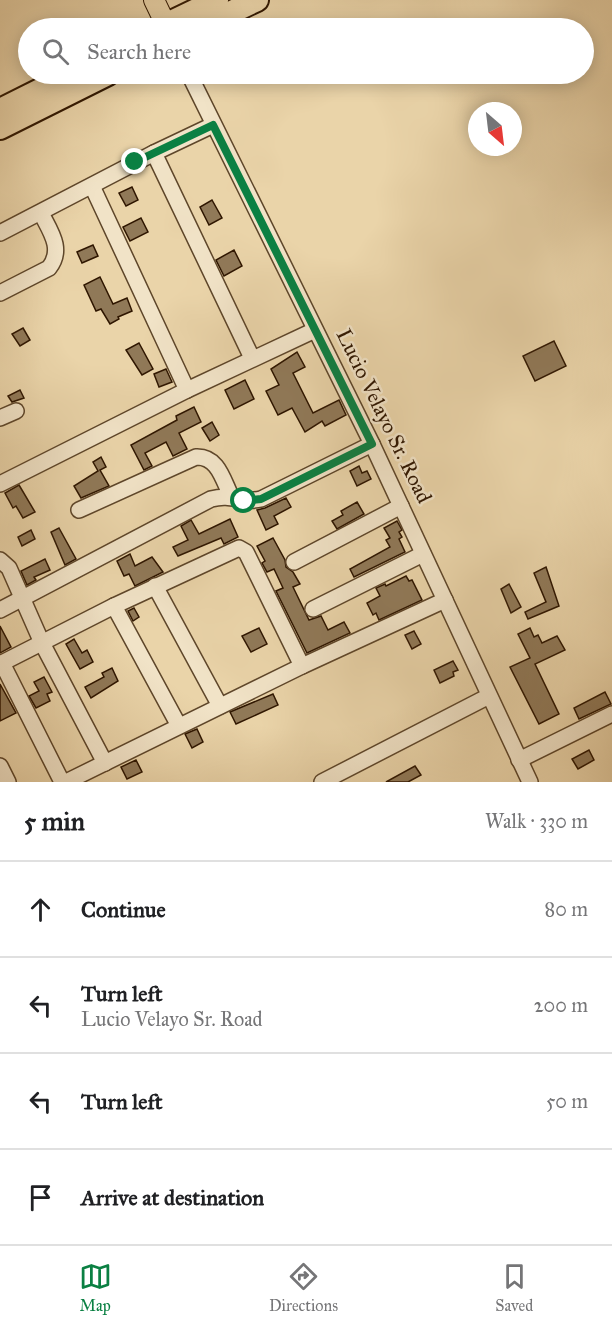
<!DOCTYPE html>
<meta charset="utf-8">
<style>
:root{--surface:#fff;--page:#f6f6f6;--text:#202124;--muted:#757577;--line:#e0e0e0;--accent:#0b8043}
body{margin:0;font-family:"IM FELL Great Primer",serif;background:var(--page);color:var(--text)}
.compass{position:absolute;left:468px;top:102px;width:54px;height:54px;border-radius:50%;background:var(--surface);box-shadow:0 3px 15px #0003;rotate:152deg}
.stop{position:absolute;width:18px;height:18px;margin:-14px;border:4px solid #0b8043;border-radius:50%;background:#fff}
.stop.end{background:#0b8043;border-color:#fff;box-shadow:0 2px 6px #0008}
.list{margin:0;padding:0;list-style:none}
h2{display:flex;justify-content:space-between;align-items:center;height:78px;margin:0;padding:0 24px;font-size:26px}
h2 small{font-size:20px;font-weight:400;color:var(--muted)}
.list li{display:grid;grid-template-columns:39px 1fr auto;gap:18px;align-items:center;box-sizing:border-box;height:96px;padding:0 24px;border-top:2px solid var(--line)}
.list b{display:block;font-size:22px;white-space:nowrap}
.list p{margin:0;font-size:20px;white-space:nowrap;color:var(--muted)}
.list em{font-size:20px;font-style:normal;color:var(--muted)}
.icon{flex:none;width:33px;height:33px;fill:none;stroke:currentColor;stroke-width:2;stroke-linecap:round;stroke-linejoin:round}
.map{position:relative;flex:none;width:612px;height:782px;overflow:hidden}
.search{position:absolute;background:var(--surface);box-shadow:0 3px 15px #0003;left:18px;right:18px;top:18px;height:66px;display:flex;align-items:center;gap:15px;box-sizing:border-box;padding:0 21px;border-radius:33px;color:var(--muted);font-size:22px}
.sheet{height:462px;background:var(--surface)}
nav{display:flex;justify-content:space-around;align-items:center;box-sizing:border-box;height:84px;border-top:2px solid var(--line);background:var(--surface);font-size:16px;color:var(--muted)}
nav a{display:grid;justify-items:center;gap:3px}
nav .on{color:var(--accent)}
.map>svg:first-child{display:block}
.building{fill:#907958;stroke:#2f1600;stroke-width:1.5}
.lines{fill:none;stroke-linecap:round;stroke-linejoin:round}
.minor-casing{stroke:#5e462a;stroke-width:18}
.major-casing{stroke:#2f1600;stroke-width:22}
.highway-casing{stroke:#2f1600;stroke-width:26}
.minor{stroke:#f1e3c7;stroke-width:15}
.major{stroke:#ead4a9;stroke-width:20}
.highway{stroke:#ead4a9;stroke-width:22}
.route{stroke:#0b8043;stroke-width:8}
.labels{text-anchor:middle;stroke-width:5;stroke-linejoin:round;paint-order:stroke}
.street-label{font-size:21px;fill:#2f1600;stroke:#f1e3c7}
</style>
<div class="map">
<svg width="612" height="782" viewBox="0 0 612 782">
<rect width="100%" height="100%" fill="#ead4a9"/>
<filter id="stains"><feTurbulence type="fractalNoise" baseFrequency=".00333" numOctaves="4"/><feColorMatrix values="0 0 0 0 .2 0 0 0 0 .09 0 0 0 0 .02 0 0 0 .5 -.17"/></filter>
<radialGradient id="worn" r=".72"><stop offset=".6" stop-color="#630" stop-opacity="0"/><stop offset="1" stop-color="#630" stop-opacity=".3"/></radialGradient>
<g class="building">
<path d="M132,187L138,200L126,206L119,193Z"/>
<path d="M212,200L222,218L209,225L200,207Z"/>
<path d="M141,218L148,232L130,241L123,227Z"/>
<path d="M93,245L98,256L82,263L77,252Z"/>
<path d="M234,250L242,266L224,276L216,260Z"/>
<path d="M100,277L113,304L127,298L132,311L118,317L119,319L110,324L101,309L96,311L84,285Z"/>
<path d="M23,328L30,340L20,346L12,334Z"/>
<path d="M554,341L566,366L535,381L523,356Z"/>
<path d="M139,343L153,369L142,375L126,350Z"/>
<path d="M297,352L305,367L293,373L313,413L339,400L346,415L325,426L322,421L305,432L292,408L278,415L266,391L279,385L271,369Z"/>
<path d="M166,369L172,382L159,387L154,374Z"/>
<path d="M245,380L254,399L234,409L225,390Z"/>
<path d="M20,390L24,398L12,402L8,396Z"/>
<path d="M194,407L201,422L179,433L187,449L173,456L166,442L145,453L152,466L144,470L131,445L177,420L176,416Z"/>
<path d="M212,422L219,435L210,441L202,428Z"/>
<path d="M101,457L106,467L100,470L109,486L81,498L74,486L98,471L93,462Z"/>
<path d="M359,466L362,473L367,471L371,479L357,486L350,471Z"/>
<path d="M19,485L35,512L23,518L16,506L13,508L5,493Z"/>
<path d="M286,498L291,507L274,516L278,524L266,530L257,510L265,508Z"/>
<path d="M357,502L364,514L337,529L332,521L343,515L341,511Z"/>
<path d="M230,519L238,537L224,544L221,538L178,556L173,547L188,540L181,526L191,520L199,534Z"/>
<path d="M397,521L402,530L399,532L402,537L399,539L405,552L354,577L350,569L390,547L386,540L390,538L384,528Z"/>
<path d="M59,528L76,559L65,565L51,532Z"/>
<path d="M31,530L35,539L22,546L18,537Z"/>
<path d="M273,538L285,560L286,567L293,572L300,584L293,587L309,620L321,616L328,630L344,622L350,633L307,653L276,591L283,588L274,569L267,572L262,563L265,561L257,546Z"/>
<path d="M130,554L135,566L152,557L163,572L135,586L129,574L124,576L117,561Z"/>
<path d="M45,559L50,570L34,577L36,580L27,585L21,571Z"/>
<path d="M546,567L559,606L528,619L525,612L546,602L534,573Z"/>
<path d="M406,576L409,581L412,580L422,600L379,620L376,613L373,615L367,603L380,596L376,588L385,584L386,586Z"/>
<path d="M509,584L521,607L511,613L501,589Z"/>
<path d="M134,608L139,617L133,621L128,611Z"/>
<path d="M0,626L11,647L0,653Z"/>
<path d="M259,628L267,644L251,652L242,636Z"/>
<path d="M530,628L534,637L538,635L542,643L557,636L565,650L535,664L559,714L539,724L510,667L530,658L518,634Z"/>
<path d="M414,631L421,644L412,649L405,635Z"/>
<path d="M74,639L82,653L87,650L93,662L80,669L66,644Z"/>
<path d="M453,661L458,670L453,672L454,676L440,683L434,670Z"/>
<path d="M112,668L118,681L91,698L85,687L104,677L102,673Z"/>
<path d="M44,677L52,692L47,694L50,701L36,708L29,696L39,691L34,682Z"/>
<path d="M0,684L16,713L0,721Z"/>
<path d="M605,692L611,704L579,719L574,708Z"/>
<path d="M273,694L278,705L236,724L230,712Z"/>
<path d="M197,729L203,742L192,748L185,734Z"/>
<path d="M589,750L594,760L578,769L572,759Z"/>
<path d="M136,760L142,772L127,779L121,767Z"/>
<path d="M415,766L421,775L408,782H386Z"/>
</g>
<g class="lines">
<g class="minor-casing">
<g id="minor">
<path d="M189,74L372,444L530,782"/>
<path d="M154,153L213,125"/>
<path d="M92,186L187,390"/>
<path d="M0,233L154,153L252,358"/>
<path d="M0,293L49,268C64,249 50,231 41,213"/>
<path d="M0,418L16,411"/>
<path d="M0,484L187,390L315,330"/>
<path d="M79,510L196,457C218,456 223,480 231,496"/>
<path d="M0,560L9,568L42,643L105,763"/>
<path d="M294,562L401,506"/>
<path d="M155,586L220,706"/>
<path d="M114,606L179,726"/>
<path d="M313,609L423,554"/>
<path d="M0,610L211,499C233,493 241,504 261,499L372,444"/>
<path d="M2,663L62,782"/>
<path d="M0,664L114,606L239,548L246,552L302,666"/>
<path d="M519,760L612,714"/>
<path d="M0,766L8,782"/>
<path d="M66,782L302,666L445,600"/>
<path d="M322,782L489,696"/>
</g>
</g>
<g class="major-casing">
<path id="major" d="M154,0L166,25"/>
</g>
<g class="highway-casing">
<g id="highway">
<path d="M159,28L217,0"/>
<path d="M198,28L257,0"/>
<path d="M0,110L72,74"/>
<path d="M0,128L108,74"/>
</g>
</g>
<use href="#minor" class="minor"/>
<use href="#major" class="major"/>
<use href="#highway" class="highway"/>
</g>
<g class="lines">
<path class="route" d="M135,162L213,125L372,444L261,499L244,501"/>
</g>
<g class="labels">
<g class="street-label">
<text transform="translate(384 416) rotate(64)" y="7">Lucio Velayo Sr. Road</text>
</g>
</g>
<rect width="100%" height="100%" filter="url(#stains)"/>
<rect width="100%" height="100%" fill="url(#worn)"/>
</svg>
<svg class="compass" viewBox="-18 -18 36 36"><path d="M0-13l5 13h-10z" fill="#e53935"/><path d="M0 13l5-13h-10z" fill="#757577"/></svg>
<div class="stop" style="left:244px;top:501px"></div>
<div class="stop end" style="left:135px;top:162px"></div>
<div class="search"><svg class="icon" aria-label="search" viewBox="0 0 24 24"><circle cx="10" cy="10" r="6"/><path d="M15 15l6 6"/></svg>Search here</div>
</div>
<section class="sheet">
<h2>5 min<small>Walk · 330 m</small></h2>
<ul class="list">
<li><svg class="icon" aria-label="ahead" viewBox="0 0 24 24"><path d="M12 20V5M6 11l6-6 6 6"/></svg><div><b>Continue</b></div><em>80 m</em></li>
<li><svg class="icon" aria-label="left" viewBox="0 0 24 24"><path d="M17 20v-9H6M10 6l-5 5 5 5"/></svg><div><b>Turn left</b><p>Lucio Velayo Sr. Road</p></div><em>200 m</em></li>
<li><svg class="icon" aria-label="left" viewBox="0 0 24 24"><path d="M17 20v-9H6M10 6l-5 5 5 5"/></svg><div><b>Turn left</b></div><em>50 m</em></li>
<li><svg class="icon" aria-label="arrive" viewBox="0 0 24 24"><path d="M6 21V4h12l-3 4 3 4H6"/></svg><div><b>Arrive at destination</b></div></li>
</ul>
</section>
<nav>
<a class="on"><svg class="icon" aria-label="map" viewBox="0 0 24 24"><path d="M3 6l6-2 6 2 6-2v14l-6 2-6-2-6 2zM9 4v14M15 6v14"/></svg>Map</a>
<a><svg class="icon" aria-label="directions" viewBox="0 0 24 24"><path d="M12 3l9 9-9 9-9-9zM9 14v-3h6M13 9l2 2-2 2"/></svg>Directions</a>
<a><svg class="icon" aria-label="saved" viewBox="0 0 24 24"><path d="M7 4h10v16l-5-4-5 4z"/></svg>Saved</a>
</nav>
